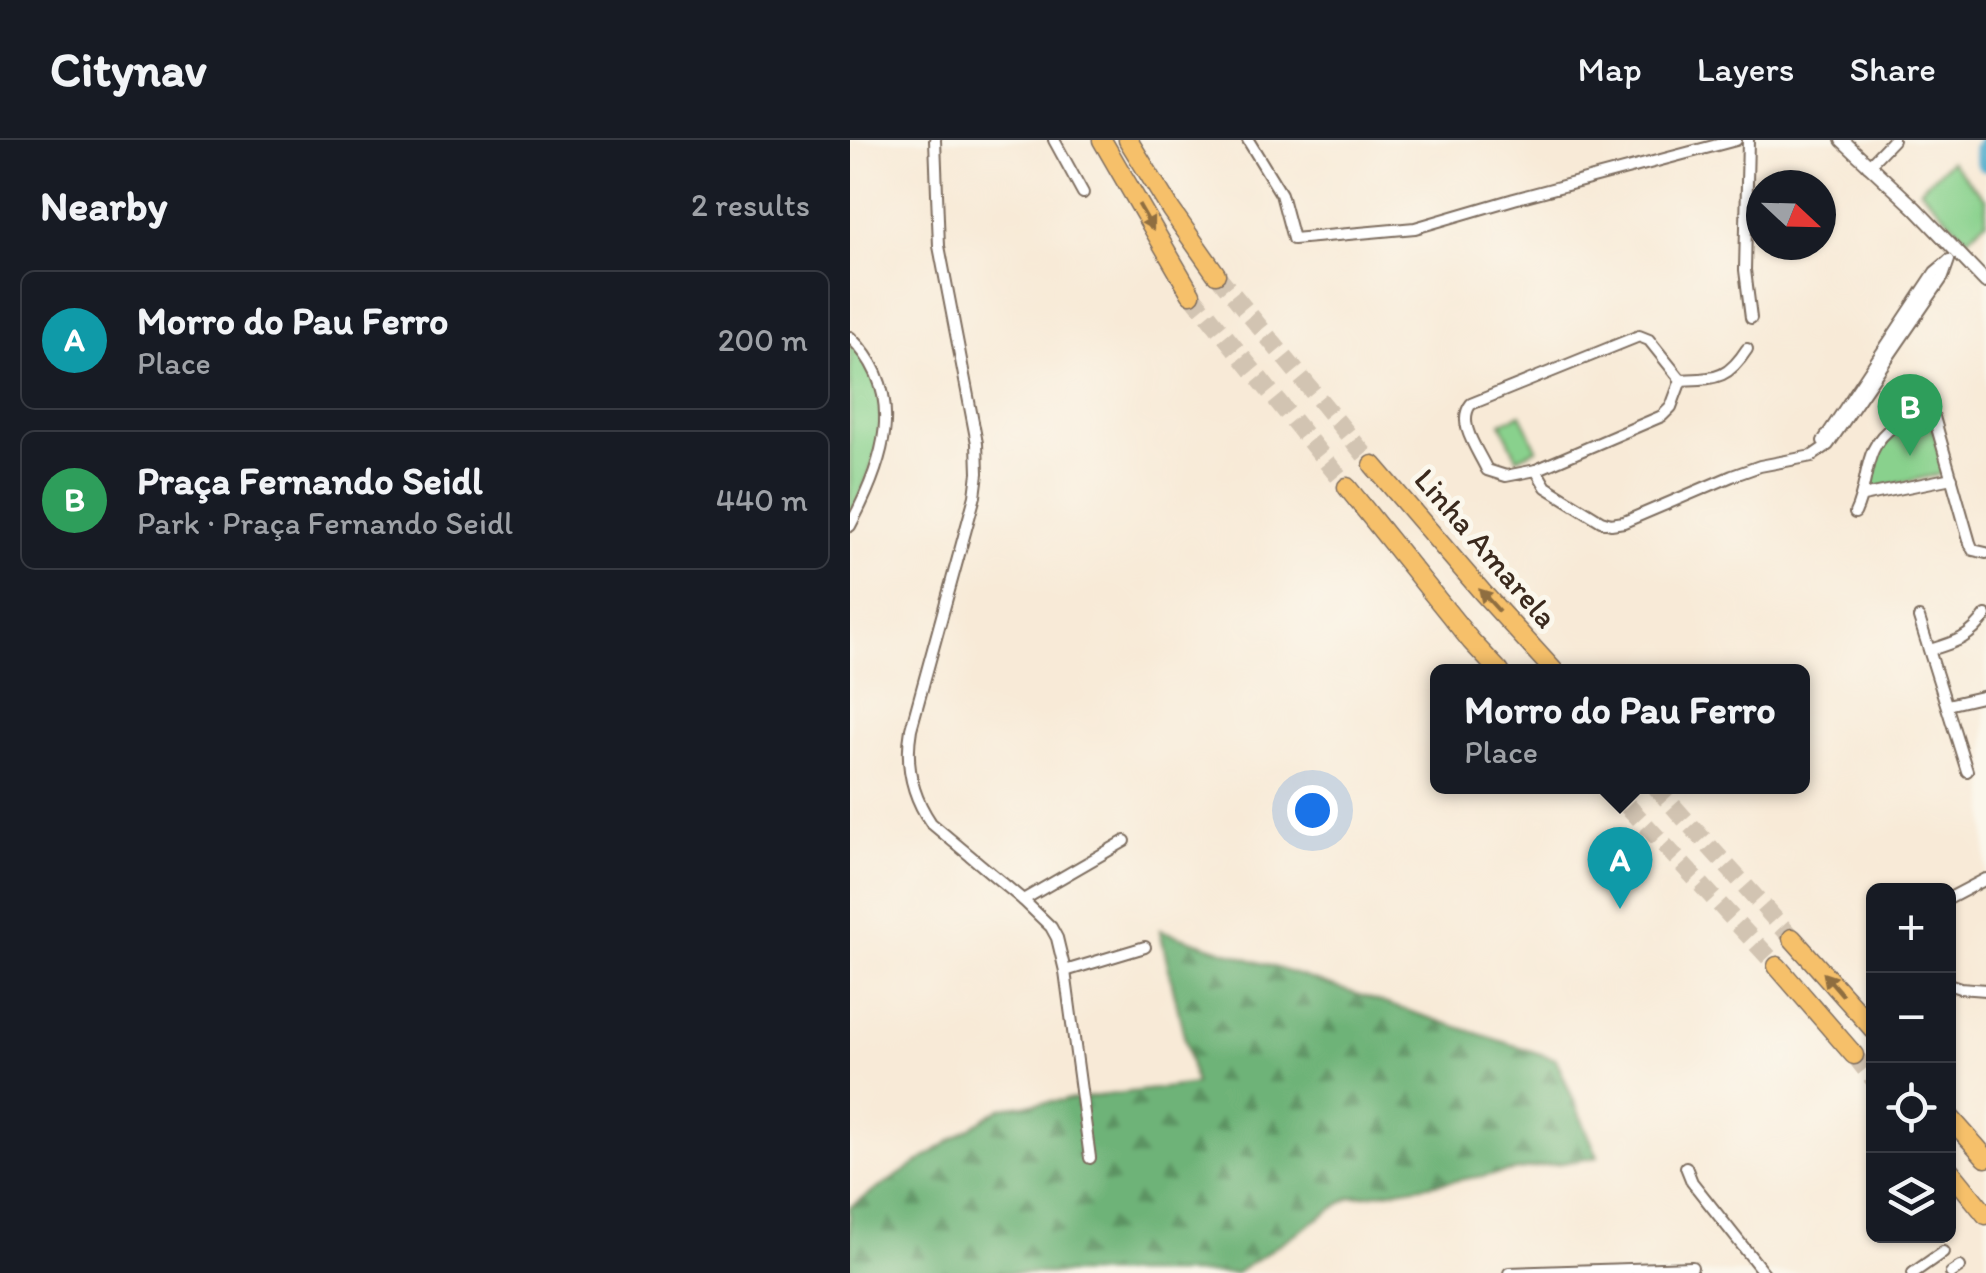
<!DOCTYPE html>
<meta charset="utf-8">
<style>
:root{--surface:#171b24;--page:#20242c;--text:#f1f3f6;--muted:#9ea1a6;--line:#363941;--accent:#0b8043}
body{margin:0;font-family:Itim,sans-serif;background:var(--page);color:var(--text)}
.controls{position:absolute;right:30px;bottom:30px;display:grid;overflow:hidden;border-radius:15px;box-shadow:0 2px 8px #0004}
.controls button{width:90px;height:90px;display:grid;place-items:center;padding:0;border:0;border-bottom:2px solid var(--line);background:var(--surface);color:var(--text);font:50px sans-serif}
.compass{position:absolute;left:896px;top:30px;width:90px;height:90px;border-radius:50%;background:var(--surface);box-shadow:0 2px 8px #0004;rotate:112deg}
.you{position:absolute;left:462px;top:670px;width:35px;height:35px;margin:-25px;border:8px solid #fff;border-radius:50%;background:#1a73e8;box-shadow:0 0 0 15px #1a73e833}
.badge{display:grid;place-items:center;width:65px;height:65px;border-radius:50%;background:var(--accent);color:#fff;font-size:32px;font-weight:700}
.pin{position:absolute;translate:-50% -82px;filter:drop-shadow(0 2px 5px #0008)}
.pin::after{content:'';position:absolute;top:52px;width:35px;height:30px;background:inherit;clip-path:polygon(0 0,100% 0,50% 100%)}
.popup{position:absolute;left:580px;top:524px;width:380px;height:130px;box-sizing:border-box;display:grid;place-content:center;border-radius:15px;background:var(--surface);filter:drop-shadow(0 2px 8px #0005);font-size:32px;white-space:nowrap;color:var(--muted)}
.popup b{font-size:38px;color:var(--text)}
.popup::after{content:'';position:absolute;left:50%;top:100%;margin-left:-20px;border:20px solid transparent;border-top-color:var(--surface)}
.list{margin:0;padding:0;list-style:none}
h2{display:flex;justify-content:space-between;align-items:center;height:130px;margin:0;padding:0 40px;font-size:42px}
h2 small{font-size:32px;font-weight:400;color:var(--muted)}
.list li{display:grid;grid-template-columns:65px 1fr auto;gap:30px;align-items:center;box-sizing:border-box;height:140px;margin:0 20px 20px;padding:0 20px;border:2px solid var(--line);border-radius:15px}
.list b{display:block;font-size:38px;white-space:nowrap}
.list p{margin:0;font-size:32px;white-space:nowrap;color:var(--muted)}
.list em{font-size:32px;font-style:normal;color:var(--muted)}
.icon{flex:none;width:55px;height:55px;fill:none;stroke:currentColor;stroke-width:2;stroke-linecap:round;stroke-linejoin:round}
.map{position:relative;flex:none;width:1136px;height:1133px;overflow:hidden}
header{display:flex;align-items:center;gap:60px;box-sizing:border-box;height:140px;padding:0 50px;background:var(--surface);border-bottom:2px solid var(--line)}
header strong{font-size:48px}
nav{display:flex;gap:55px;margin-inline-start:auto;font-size:35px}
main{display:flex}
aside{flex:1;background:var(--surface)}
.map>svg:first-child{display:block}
.green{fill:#89d18d;stroke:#627e56;stroke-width:2.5}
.forest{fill:url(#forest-firs);stroke:#546e4b;stroke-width:2.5}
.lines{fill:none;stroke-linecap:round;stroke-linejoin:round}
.river{stroke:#4caacb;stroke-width:20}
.motorway-tunnel{stroke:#d2c4b2;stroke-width:18;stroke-dasharray:18 9;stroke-linecap:butt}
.minor-casing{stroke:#7d6d5f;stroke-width:14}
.tertiary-casing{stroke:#7d6d5f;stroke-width:16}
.motorway-casing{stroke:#7d6d5f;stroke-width:21}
.minor{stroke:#fff;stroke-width:10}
.tertiary{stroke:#fff;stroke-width:12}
.motorway{stroke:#f6c06b;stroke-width:18}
.oneway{fill:#8f6e41}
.labels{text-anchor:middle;stroke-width:10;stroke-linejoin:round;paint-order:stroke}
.street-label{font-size:32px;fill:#3b2a1e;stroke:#fbf7ec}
</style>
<header>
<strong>Citynav</strong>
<nav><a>Map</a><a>Layers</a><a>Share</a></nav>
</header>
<main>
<aside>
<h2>Nearby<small>2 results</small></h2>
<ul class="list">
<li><span class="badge" style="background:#0f9aa8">A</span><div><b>Morro do Pau Ferro</b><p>Place</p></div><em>200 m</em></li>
<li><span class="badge" style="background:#2e9e5b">B</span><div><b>Praça Fernando Seidl</b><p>Park · Praça Fernando Seidl</p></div><em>440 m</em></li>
</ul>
</aside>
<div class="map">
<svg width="1136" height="1133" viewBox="0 0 1136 1133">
<defs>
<pattern id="forest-firs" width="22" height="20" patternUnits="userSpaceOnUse" patternTransform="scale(2.5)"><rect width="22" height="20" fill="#6eb378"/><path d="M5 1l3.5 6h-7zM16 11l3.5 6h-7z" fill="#5c9262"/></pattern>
</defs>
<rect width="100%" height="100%" fill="#fbf7ec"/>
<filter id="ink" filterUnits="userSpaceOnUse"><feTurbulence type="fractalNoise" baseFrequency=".01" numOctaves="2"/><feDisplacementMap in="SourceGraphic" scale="20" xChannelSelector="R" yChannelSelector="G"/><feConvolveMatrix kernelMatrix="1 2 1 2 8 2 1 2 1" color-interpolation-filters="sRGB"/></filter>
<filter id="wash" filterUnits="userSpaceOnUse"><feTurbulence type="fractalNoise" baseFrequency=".0048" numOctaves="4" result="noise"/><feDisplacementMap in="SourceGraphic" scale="40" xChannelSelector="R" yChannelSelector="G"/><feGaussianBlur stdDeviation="2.25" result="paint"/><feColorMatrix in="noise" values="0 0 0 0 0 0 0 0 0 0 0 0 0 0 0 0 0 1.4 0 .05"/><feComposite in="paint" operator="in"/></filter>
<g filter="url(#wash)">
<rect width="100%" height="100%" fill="#f8ead7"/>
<g class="green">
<path d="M1100,21L1136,59V81L1117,99L1070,49Z"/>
<path d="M0,198C8,211 21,225 25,239C43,291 20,333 0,379Z"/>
<path d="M671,274L687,309L667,318L651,283Z"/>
<path d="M1075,276H1080L1095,333L1024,349L1021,345C1028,298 1037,301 1075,276Z"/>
</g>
<path class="forest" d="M310,790L706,919L748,1017L499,1058L386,1133H0V1067L151,968L345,944Z"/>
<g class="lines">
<path class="river" d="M1136,5L1133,9L1136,22"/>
</g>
</g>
<g filter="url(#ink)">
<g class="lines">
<g class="motorway-tunnel">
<path d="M366,134L523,325"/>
<path d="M341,154L497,347"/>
<path d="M759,646L927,826"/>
<path d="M805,646L942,798"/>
<path d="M1004,915L1024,940"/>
</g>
<g class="minor-casing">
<g id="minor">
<path d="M85,0L89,106L127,303L128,333L125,356L61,589C55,623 61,654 81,683L173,760L201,787L207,798L215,831L240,1018"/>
<path d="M204,0L233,53"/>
<path d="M398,0L431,54L443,99L565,88L664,59L886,0"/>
<path d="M898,0L895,130L901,178"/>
<path d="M1018,26L1043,0"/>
<path d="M789,196L799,200L831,240L821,267L812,276L686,330L656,336L637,330C628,310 606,283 621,264Z"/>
<path d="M0,197C59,254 33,324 0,386"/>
<path d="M831,240C866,238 877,240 897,209"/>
<path d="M973,301L1085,132L1097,122"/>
<path d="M686,330L696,347L751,381L761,384L774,382L882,336L910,326L962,316L978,305L1093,137L1099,120"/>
<path d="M1013,356L1102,338"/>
<path d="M1005,373C1021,340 1010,309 1045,285C1055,279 1064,273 1075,270L1084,277L1120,403L1123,410L1136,413"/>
<path d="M1069,478L1117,631"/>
<path d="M1080,510C1106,502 1120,498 1136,475"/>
<path d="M1097,565L1136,556"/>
<path d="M1098,759L1136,739"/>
<path d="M173,760L275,701"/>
<path d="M215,831L295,807"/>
<path d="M1098,844L1110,848L1136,850"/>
<path d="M836,1027L842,1042L914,1133"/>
<path d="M659,1133L842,1127"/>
<path d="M1063,1133L1093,1112"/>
<path d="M1101,1133L1110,1127"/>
</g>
</g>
<g class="tertiary-casing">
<path id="tertiary" d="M992,0L1065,68L1136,142"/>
</g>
<g class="motorway-casing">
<g id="motorway">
<path d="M252,0L341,154"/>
<path d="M278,0L321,70L366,134"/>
<path d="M523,325L633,453L705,532"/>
<path d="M497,347L621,501L650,532"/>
<path d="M942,798L1024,890"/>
<path d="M927,826L1004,915"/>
<path d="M1098,975L1136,1018"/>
<path d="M1098,1028L1136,1075"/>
</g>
</g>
<use href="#minor" class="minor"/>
<use href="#tertiary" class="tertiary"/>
<use href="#motorway" class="motorway"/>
</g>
<defs><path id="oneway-solid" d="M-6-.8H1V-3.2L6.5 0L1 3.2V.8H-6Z" transform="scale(2.5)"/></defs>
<g class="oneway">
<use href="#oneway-solid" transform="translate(296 77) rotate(60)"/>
<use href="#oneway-solid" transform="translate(639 460) rotate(-132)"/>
<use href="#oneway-solid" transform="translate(983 844) rotate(-131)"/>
</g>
</g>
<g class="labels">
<g class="street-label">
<text transform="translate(636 408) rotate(49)" y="11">Linha Amarela</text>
</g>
</g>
</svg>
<div class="controls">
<button>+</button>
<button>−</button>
<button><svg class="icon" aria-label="locate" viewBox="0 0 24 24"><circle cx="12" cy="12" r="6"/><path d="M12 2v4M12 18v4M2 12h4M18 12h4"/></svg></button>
<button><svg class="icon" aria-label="layers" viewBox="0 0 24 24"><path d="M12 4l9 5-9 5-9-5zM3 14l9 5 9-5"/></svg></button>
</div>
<svg class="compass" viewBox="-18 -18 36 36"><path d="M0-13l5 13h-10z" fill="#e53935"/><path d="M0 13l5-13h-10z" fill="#9ea1a6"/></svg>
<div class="you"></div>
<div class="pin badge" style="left:770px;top:769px;background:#0f9aa8">A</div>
<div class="popup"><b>Morro do Pau Ferro</b>Place</div>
<div class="pin badge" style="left:1060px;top:316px;background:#2e9e5b">B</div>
</div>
</main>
